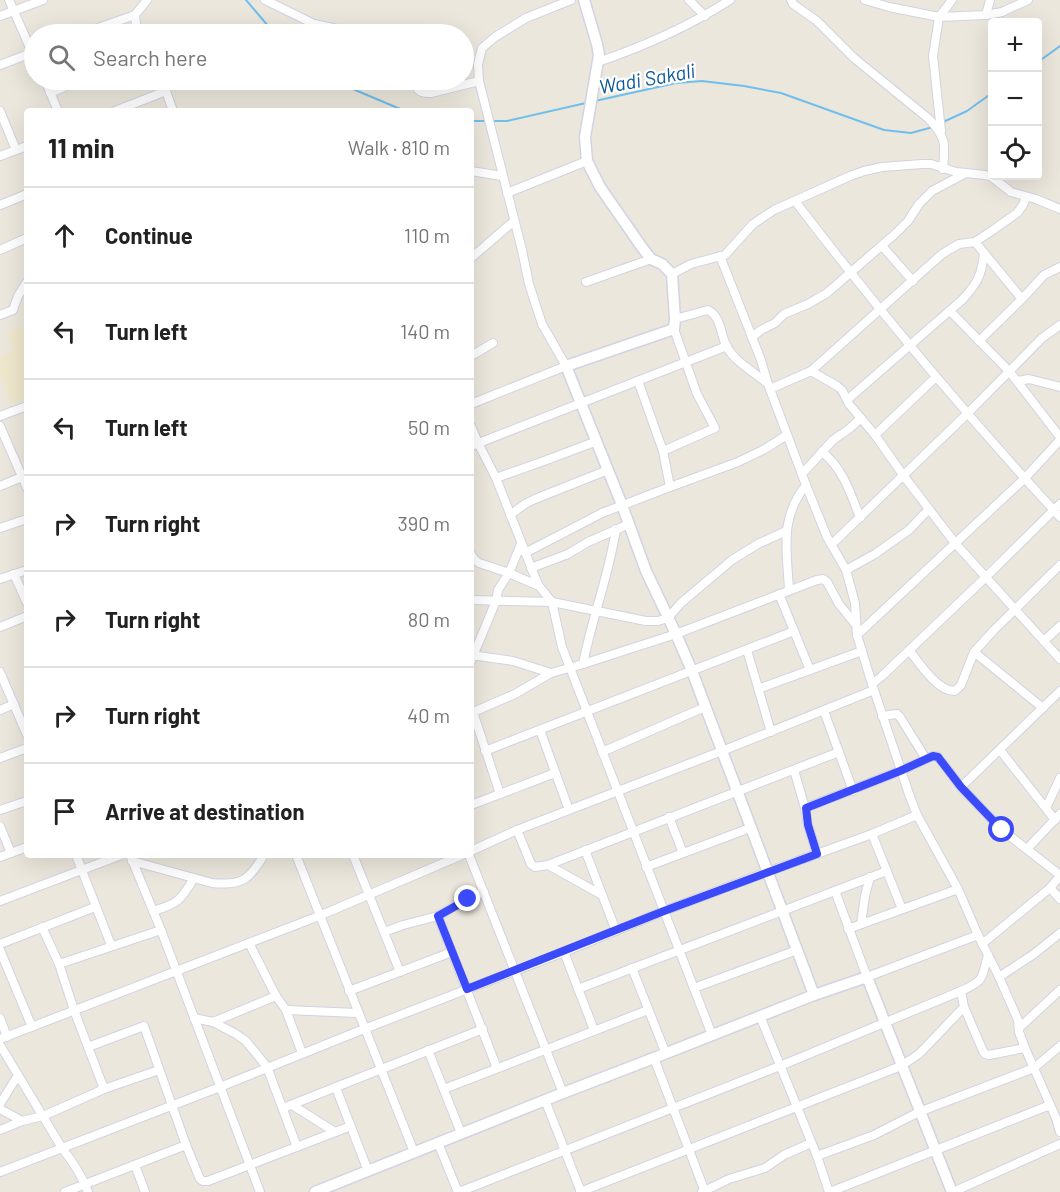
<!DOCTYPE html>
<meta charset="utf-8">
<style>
:root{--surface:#fff;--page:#f2f2f2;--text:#222;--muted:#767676;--line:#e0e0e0}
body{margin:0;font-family:Barlow,sans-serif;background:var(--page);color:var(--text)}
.controls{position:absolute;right:18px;top:18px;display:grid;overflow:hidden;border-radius:6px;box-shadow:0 6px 24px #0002}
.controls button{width:54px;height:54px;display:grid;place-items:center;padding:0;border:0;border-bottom:2px solid var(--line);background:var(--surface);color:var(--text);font:30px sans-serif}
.stop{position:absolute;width:18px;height:18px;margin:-14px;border:4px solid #3c4bf9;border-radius:50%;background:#fff}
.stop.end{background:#3c4bf9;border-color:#fff;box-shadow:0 2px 6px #0008}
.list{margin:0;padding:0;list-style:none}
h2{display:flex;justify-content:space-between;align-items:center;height:78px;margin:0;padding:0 24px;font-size:26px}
h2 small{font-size:20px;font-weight:400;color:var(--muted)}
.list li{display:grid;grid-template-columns:39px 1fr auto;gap:18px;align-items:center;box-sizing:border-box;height:96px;padding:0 24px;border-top:2px solid var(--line)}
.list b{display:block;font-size:22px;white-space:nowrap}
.list em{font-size:20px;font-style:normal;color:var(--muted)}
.icon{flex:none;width:33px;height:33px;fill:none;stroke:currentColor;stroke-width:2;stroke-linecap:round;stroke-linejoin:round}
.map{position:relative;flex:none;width:1060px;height:1192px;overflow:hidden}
.search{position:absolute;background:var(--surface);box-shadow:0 6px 24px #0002;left:24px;top:24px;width:450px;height:66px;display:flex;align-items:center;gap:15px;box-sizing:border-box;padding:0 21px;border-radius:33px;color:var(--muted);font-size:22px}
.panel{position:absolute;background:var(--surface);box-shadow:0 6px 24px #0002;left:24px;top:108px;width:450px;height:750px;border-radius:6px}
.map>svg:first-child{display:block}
.education{fill:#eee7cc}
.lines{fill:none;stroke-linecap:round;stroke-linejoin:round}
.stream{stroke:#6fbfee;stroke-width:2}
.street-casing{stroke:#d1d3e3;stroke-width:10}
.secondary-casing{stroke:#d1d3e3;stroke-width:13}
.street{stroke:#fff;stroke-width:8}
.secondary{stroke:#fff;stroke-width:10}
.route{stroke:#3c4bf9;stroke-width:8}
.labels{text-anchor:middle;stroke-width:4.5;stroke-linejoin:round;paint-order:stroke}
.water-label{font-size:20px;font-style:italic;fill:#0e5b9b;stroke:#fff}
</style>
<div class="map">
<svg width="1060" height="1192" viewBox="0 0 1060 1192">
<rect width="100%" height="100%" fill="#ece7dc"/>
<path class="education" d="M27,323V397L11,404L0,376V357L14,350L6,333Z"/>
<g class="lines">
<g class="stream">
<path d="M246,0L275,34"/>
<path d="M1038,62L1060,46"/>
<path d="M335,80L348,87L405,111"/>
<path d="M595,101L676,83L702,81L744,86L781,93L884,130L911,133L933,127"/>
<path d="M471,121H486"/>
<path d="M492,121H507L586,103"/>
<path d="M943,122L967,111L992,93"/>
</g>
<g class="street-casing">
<g id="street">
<path d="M9,0L34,57"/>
<path d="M265,0L314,24L361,34"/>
<path d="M689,0L705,16"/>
<path d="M791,0L793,4L817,21L854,58L929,119C947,139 945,143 943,169"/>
<path d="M865,0L889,7L939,17L986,15L1002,12L1028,0"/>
<path d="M135,15L137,34"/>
<path d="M986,15L990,0"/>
<path d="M0,16L43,0"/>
<path d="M81,34L135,15L147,0"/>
<path d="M598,62C645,46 688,27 730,0"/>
<path d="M0,65L34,52"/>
<path d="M45,80L58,111"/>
<path d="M165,80L166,91L173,111"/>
<path d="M412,80C417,89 419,94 431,93L479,81"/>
<path d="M50,93L81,80"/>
<path d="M0,111L16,150"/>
<path d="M115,111L166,91"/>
<path d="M941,131L933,56L939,17L952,0"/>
<path d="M0,156L27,146"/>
<path d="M471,171L502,176"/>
<path d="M507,193L587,161"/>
<path d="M795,201C878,310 967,416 1060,517"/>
<path d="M0,205L27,194"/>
<path d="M975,242L1022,299"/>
<path d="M882,246L913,281"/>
<path d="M0,250L27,238"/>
<path d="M720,256L761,360L768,384L806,485L827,537L846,570L855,603L857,635L872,684L909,794L917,815L958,889L978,935L999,977L1018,1020L1019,1032L1025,1048L1056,1118L1060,1132"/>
<path d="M471,258L514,221"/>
<path d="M672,274L691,264L725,255L753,224L774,210L850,176L864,171L882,167L922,164H931L956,172L985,175L992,177L1011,192L1036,199L1060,209"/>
<path d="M586,282L651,259"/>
<path d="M950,311L1009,371L1060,437"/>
<path d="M0,315L13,310L18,296L27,282"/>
<path d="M675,319L708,310C722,317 720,335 727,347C735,362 754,372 767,383"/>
<path d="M752,337L761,330L775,323L784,314L808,304L827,293L895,234L908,221L919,204L932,191L964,174"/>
<path d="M979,341L1022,299L1044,275L1060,267"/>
<path d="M471,356L493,343"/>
<path d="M811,371L837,386L842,390L849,404L875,435L903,475L955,543L1060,659"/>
<path d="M1018,381L1029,379L1060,387"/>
<path d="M770,389L811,371L942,254L959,244L975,242L993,230L1017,213L1023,205L1026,197"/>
<path d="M847,400L962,300C977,284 982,275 984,253"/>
<path d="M471,404L566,366L542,324L529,284L522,250L479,81L478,64L482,48L495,37L526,18L571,0"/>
<path d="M0,416L27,406"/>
<path d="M0,426L27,488"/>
<path d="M471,426L478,443L496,478L544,461L597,441"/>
<path d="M875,435L936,377"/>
<path d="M471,446L727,346"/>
<path d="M663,451L715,428L697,394L674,329"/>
<path d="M822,452C843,468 851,494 860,518"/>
<path d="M802,474L833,440L849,429L861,418"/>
<path d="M496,478L535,577L539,586L552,602L562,647L712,1035"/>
<path d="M0,486L22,477"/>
<path d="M670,487L738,462L763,450L787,435"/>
<path d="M510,515L525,504L535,499L608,470"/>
<path d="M0,528L27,519"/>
<path d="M832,544L968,413L1042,338L1060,325"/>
<path d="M525,553L602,513L670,487L663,451L638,381"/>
<path d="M471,554L474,559L479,563L509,573L539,586"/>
<path d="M531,568L568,554L588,542L629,524"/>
<path d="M846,570L875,554L909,530L929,509"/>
<path d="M14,574L27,603"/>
<path d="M0,579L27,570"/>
<path d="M789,590C787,550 779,519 806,485"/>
<path d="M779,594L810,670"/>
<path d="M471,600L552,602L646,621H658L668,618L681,603L732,560L758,544L786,531"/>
<path d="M0,627L27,616"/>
<path d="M857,635L1025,478L1060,440"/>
<path d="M1044,641L1060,626"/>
<path d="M747,650L771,732"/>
<path d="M909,650C919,663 938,692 955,691L961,685L974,652L994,630L1060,565"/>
<path d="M974,652L1043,708"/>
<path d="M471,655L513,661L551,673"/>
<path d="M471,661L496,601L498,590L509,573L521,544"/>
<path d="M583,664C592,618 609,575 616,529"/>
<path d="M0,672L27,735"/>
<path d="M872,684L882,676L986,577L1060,504"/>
<path d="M758,689L862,651"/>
<path d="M0,710L14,704"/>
<path d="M824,711L853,791"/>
<path d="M473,712L500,794"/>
<path d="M471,713L515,694L551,673L583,664L676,634L817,580L823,579L827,582L839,604L856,625"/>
<path d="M882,716L897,714L900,717L926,759"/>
<path d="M540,730L569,810"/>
<path d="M1000,750L1055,820"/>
<path d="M485,751L794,631"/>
<path d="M602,752L705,707"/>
<path d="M0,758L27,748"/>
<path d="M794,770L805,808L808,825L817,854"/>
<path d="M961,787L1060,691"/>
<path d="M471,805L555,773"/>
<path d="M805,808L900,771L933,756L938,757L961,787L1002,830L1060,875"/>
<path d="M1046,808L1060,778"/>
<path d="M0,810L27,801"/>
<path d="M669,817L683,853"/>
<path d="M0,826L11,853"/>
<path d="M517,830L531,864L535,867L548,865L839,752"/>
<path d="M872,834L902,909"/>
<path d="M1027,849L1060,814"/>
<path d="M585,850L616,931"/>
<path d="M471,851L517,830L722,751L874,690"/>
<path d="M76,855L111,945"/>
<path d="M130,855L161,930L260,1192"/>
<path d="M296,855L414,1152"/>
<path d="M353,855L400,972"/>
<path d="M469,855L563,1093"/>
<path d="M0,857L27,847"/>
<path d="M132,861L212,883C242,886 249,880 264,855"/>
<path d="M548,865L602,895"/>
<path d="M646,867L750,828"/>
<path d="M1050,888L1060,899"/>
<path d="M835,891L867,977L978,935"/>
<path d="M0,901L121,855"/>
<path d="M153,911C178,904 181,900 194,878"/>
<path d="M438,916L497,1068"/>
<path d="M861,924L865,896L870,877"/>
<path d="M42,927L59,964L74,1010L104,1089"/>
<path d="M848,929L958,889"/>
<path d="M384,932L403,925L438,916L458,904L484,892"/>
<path d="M249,943L276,996L286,1010L302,1053"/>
<path d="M0,944L95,907"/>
<path d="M982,944L1050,888L1060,876"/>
<path d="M0,950L32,1027"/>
<path d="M564,952L594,1030"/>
<path d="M59,964L161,930"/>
<path d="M632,968L666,1054"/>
<path d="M999,977L1034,954L1060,933"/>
<path d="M694,988L797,950"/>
<path d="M578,989L887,871"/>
<path d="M349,991L452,952"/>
<path d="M961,991L964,1007L983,1051L985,1054L989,1055L1025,1048"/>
<path d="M286,1010L357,1013"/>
<path d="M760,1016L817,1156L829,1192"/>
<path d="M0,1018L7,1037"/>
<path d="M194,1018L213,1022L276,996"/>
<path d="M213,1022L236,1034L246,1041L267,1067L297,1147"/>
<path d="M1019,1028L1060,990"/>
<path d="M0,1039L319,916L462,855"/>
<path d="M0,1045L62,1148C73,1162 82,1175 88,1192"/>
<path d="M88,1047L144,1026L186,1145L200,1179L203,1181H208L351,1126"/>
<path d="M428,1050L461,1133"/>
<path d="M654,1058L705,1192"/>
<path d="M336,1088L368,1171"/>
<path d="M444,1089L648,1010"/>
<path d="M545,1100L581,1192"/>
<path d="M0,1104L18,1075"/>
<path d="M292,1105L335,1132"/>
<path d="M283,1108L483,1029"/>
<path d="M0,1109L22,1121"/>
<path d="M0,1130L22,1121L43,1116L104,1089L159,1070"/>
<path d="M438,1143L458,1192"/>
<path d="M817,1156L874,1135L919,1112L1034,1068L1060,1046"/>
<path d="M135,1165L145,1192"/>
<path d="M0,1172L220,1087L364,1029L564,952L664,911L767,872L872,834L917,815"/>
<path d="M65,1192L186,1145"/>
<path d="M459,1192L780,1066L961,991C985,980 981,980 988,955"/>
<path d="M580,1192L901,1066L919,1054L964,1007"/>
<path d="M702,1192L729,1179L765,1168L784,1155L811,1143"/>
<path d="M830,1192L1050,1105"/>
<path d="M953,1192L1060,1144"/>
</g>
</g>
<g class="secondary-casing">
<g id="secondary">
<path d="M584,0L597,44L599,55L585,137L587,161L600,187L641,246L651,259L662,264L672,274L675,319L674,329L566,366L622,505L646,571L676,634L692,671L814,995"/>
<path d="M315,1192L563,1093L654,1058L814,995L867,977L952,1192"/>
</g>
</g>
<use href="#street" class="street"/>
<use href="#secondary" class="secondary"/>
</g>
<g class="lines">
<path class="route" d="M468,899L438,916L467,989L664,911L817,854L808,825L806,808L900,771L933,756L938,757L961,787L1002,830"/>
</g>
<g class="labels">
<g class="water-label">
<text transform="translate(647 79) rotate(-10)" y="7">Wadi Sakali</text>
</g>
</g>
</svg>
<div class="controls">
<button>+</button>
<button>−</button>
<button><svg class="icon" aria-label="locate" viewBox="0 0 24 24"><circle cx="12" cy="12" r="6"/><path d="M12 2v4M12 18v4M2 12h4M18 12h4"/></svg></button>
</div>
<div class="stop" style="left:1002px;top:830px"></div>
<div class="stop end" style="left:468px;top:899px"></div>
<div class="search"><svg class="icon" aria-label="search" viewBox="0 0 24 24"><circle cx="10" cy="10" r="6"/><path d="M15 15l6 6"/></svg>Search here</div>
<section class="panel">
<h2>11 min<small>Walk · 810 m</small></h2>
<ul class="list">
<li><svg class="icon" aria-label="ahead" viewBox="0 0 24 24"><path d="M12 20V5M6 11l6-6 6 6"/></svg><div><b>Continue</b></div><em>110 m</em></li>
<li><svg class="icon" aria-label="left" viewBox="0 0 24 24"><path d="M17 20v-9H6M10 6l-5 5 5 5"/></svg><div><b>Turn left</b></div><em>140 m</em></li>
<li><svg class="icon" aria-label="left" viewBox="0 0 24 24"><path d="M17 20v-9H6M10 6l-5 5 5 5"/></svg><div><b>Turn left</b></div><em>50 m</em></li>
<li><svg class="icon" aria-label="right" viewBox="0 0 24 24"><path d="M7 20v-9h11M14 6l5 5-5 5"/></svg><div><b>Turn right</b></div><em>390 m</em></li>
<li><svg class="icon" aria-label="right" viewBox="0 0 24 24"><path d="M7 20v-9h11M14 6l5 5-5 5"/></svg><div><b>Turn right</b></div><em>80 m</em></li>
<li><svg class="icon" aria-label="right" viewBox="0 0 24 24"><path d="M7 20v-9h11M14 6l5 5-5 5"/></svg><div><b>Turn right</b></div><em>40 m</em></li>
<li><svg class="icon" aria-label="arrive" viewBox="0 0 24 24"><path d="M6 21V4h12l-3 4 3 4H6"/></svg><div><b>Arrive at destination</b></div></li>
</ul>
</section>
</div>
